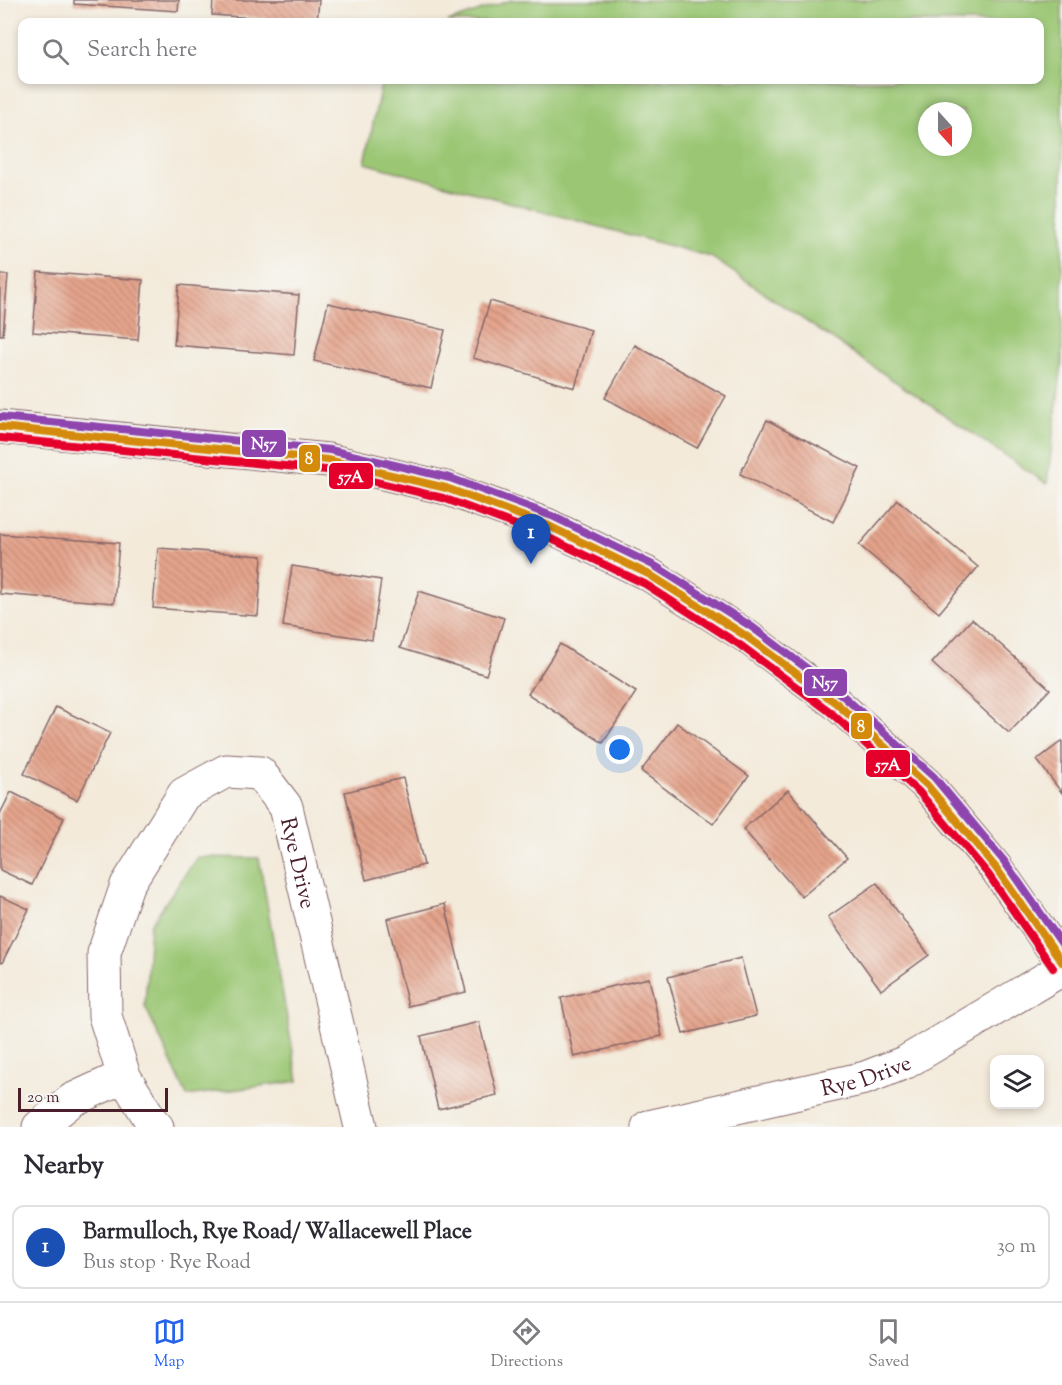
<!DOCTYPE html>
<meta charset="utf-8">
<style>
:root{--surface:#fff;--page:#f7f7f7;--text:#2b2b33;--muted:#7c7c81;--line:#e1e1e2;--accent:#2563eb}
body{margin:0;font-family:"Sorts Mill Goudy",serif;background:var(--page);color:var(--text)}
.controls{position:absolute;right:18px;bottom:18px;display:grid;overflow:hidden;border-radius:12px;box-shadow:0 3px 9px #0003}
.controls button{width:54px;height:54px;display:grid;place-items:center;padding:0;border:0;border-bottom:2px solid var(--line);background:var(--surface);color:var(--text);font:30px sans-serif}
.compass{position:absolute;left:918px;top:102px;width:54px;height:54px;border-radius:50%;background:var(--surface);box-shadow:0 3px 9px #0003;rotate:159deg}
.scale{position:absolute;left:18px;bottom:15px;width:150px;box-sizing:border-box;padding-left:6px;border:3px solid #4a1f2b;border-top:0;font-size:16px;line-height:21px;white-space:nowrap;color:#4a1f2b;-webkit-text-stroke:4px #f6f6f2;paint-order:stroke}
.you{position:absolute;left:620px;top:750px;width:21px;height:21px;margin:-15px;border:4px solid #fff;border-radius:50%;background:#1a73e8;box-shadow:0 0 0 9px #1a73e833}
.badge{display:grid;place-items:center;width:39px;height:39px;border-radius:50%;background:var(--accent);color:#fff;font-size:20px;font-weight:700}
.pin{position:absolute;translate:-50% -50px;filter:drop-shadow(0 2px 3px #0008)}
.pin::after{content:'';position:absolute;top:32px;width:21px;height:18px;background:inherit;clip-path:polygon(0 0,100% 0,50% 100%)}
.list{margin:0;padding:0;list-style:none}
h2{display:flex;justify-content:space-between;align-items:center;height:78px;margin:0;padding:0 24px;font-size:26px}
h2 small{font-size:20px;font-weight:400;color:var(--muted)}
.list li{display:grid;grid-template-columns:39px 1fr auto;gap:18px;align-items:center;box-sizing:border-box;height:84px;margin:0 12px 12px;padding:0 12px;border:2px solid var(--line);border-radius:12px}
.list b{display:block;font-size:22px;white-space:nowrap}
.list p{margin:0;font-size:20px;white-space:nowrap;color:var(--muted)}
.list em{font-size:20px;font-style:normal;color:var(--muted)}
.icon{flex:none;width:33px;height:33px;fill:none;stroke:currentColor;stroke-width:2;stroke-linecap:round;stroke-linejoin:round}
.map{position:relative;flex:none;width:1062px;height:1127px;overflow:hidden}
.search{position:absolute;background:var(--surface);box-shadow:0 3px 9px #0003;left:18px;right:18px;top:18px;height:66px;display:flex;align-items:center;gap:15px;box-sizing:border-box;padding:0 21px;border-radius:12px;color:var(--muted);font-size:22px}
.sheet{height:174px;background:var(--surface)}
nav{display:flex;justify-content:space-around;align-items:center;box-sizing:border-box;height:84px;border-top:2px solid var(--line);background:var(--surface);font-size:16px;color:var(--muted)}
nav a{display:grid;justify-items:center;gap:3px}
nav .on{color:var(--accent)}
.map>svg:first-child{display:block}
.green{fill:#9bc775;stroke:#727350;stroke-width:1.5;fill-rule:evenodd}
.building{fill:url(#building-back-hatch)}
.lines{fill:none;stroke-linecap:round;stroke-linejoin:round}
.minor-casing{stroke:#856668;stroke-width:35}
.minor{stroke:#fff;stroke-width:33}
.bus-1-casing{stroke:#f6f6f2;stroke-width:12}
.bus-2-casing{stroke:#f6f6f2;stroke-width:12}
.bus-3-casing{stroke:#f6f6f2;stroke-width:12}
.bus-1{stroke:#d48b09;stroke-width:8}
.bus-2{stroke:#e4002b;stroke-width:8}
.bus-3{stroke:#8e44ad;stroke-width:8}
.labels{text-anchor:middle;stroke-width:4.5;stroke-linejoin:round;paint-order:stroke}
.street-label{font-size:22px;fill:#4a1f2b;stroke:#f6f6f2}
.line-badge{stroke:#f6f6f2;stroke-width:2}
.badge-label{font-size:16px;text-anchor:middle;font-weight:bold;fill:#fff}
</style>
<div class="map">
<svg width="1062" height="1127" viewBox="0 0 1062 1127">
<defs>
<pattern id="building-back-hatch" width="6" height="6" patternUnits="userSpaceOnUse" patternTransform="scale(1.5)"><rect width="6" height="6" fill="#e5a48c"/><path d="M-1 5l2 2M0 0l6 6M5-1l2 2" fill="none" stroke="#bc8573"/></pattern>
</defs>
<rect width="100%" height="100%" fill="#f6f6f2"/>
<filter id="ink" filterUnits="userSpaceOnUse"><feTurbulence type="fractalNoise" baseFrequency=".0167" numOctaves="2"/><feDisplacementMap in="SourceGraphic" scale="12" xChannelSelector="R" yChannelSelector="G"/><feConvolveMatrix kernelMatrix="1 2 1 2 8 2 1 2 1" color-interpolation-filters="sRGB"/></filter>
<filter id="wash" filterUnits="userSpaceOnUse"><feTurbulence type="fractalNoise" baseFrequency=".008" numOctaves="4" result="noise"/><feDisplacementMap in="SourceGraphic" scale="24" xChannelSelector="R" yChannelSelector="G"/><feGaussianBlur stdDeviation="1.35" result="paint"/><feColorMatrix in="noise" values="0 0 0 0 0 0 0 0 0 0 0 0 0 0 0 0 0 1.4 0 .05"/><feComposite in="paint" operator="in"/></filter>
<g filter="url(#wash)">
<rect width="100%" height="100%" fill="#f3eada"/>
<g class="green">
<path d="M511,0H1062V364L1047,484L711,257L365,163L382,80H1040V22H448ZM927,111H963V147H927Z"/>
<path d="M197,857L259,858L298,1081L187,1096L145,1006L150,925Z"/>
</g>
<g id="blocks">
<g class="building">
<path d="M74,0H179L178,11L74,4Z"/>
<path d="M213,0H319L317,22L212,15Z"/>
<path d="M38,272L143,280L138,340L33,332Z"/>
<path d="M0,275H8L3,335H0Z"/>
<path d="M179,285L299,295L294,355L174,345Z"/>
<path d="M490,301L591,330L575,388L473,358Z"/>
<path d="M328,303L445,330L431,388L314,361Z"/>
<path d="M635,345L726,396L697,448L605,398Z"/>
<path d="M767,420L860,468L833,522L740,474Z"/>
<path d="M898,500L978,567L939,613L859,545Z"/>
<path d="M0,534L119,543L114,603L0,594Z"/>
<path d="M158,548L262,556L258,616L153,608Z"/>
<path d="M292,566L381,580L372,640L283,626Z"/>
<path d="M419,591L504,618L486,675L400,648Z"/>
<path d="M972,619L1050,689L1009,733L932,663Z"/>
<path d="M560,644L636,692L603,743L528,694Z"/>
<path d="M56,707L110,733L77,800L24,774Z"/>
<path d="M677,723L749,776L713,824L641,771Z"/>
<path d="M1062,741V793L1037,760Z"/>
<path d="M403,778L424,865L366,880L345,792Z"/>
<path d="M788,790L847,858L802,897L743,829Z"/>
<path d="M11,792L64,818L32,885L0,870V814Z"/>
<path d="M877,883L929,955L881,990L828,917Z"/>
<path d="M0,896L29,909L2,963L0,962Z"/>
<path d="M445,904L466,992L408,1006L387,919Z"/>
<path d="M741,958L756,1016L683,1034L668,977Z"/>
<path d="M649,978L662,1036L574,1057L561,998Z"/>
<path d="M479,1022L497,1095L438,1109L421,1036Z"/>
</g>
</g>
</g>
<g filter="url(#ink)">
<use href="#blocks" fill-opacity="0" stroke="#856668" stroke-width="1.5"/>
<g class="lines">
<g class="minor-casing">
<g id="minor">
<path d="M0,427L328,460L446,488L547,525L650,575L746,636L836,703L927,785L996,868L1062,962"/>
<path d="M39,1127L72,1100L124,1076"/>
<path id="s1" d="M157,1127L152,1122L124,1076L105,1016L104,953L127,885L184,794L226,771L260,773L286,807L361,1127"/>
<path id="s2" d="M648,1127L865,1078L906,1062L1062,969"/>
</g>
</g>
<use href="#minor" class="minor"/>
<g class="bus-1-casing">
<path id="bus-1" d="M0,427L328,460L446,488L547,525L650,575L746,636L836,703L927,785L996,868L1062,962"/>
</g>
<g class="bus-2-casing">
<path id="bus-2" d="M0,438L326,470L443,498L543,535L645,584L740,645L829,711L919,792L988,874L1053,968"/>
</g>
<g class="bus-3-casing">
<path id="bus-3" d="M1,417L330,450L450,478L552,516L655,566L752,627L842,695L934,777L1004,861L1062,944"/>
</g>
<use href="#bus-1" class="bus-1"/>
<use href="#bus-2" class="bus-2"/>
<use href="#bus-3" class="bus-3"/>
</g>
</g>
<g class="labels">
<g class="street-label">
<text dy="8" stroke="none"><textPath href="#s1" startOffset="548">Rye Drive</textPath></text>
<text dy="8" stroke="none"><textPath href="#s2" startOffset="224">Rye Drive</textPath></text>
</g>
</g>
<g class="line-badge">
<rect x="241" y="429" width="46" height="29" rx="6" fill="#8e44ad"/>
<rect x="298" y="444" width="23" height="29" rx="6" fill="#d48b09"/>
<rect x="328" y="462" width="46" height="28" rx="6" fill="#e4002b"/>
<rect x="803" y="668" width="45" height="29" rx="6" fill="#8e44ad"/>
<rect x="850" y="712" width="23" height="28" rx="6" fill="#d48b09"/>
<rect x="865" y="749" width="46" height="29" rx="6" fill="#e4002b"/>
</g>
<g class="badge-label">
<text x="264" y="449">N57</text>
<text x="309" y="464">8</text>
<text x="351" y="482">57A</text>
<text x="825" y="688">N57</text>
<text x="861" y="732">8</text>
<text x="888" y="770">57A</text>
</g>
</svg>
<div class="controls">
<button><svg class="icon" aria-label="layers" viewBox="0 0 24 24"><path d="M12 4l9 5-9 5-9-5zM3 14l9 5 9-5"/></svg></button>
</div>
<svg class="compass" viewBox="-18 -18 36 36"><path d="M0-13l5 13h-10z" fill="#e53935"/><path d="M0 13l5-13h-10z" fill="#7c7c81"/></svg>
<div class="scale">20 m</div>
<div class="you"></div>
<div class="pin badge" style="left:531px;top:564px;background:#1a4fb4">1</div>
<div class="search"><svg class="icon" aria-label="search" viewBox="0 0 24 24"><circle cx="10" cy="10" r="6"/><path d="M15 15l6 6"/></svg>Search here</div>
</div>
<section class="sheet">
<h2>Nearby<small></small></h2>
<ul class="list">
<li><span class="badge" style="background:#1a4fb4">1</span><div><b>Barmulloch, Rye Road/ Wallacewell Place</b><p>Bus stop · Rye Road</p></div><em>30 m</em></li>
</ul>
</section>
<nav>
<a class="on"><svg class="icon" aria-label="map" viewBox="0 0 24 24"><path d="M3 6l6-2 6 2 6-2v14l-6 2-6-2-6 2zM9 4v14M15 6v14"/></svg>Map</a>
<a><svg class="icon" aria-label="directions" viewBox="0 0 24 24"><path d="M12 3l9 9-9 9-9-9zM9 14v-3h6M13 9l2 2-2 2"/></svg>Directions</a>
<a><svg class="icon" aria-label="saved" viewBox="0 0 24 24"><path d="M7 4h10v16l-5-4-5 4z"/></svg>Saved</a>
</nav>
